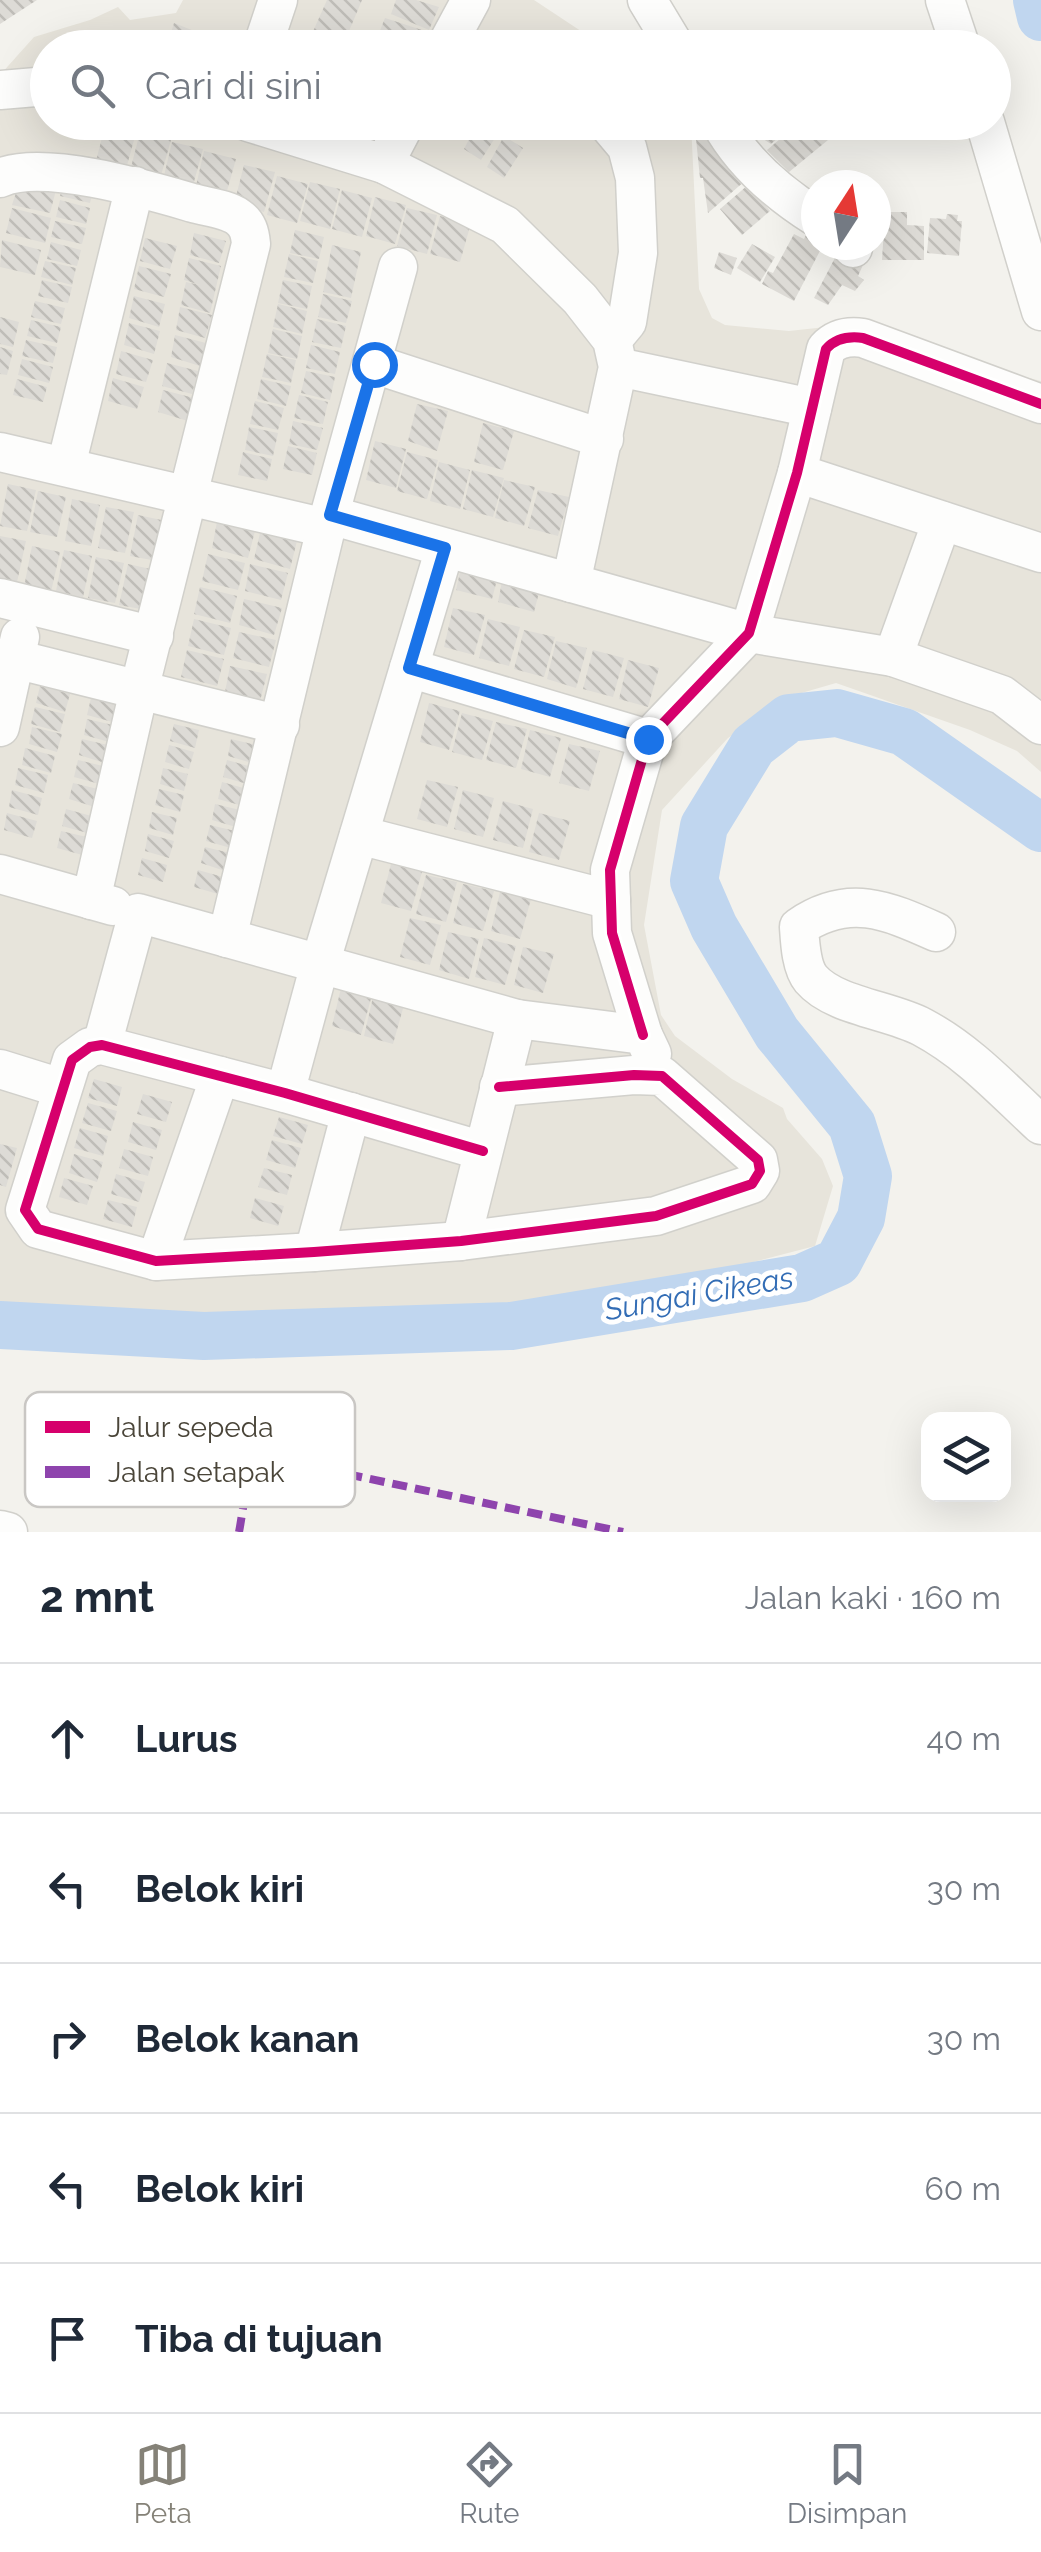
<!DOCTYPE html>
<html lang="id">
<meta charset="utf-8">
<style>
:root{--surface:#fff;--page:#f2f2f3;--text:#1f2937;--muted:#747a83;--line:#e0e1e3;--accent:#858278}
body{margin:0;font-family:Raleway,sans-serif;background:var(--page);color:var(--text)}
.controls{position:absolute;right:30px;bottom:30px;display:grid;overflow:hidden;border-radius:20px;box-shadow:0 10px 40px #0002}
.controls button{width:90px;height:90px;display:grid;place-items:center;padding:0;border:0;border-bottom:2px solid var(--line);background:var(--surface);color:var(--text);font:50px sans-serif}
.compass{position:absolute;left:801px;top:170px;width:90px;height:90px;border-radius:50%;background:var(--surface);box-shadow:0 10px 40px #0002;rotate:12deg}
.stop{position:absolute;width:30px;height:30px;margin:-22px;border:8px solid #1a73e8;border-radius:50%;background:#fff}
.stop.end{background:#1a73e8;border-color:#fff;box-shadow:0 2px 10px #0008}
.list{margin:0;padding:0;list-style:none}
h2{display:flex;justify-content:space-between;align-items:center;height:130px;margin:0;padding:0 40px;font-size:42px}
h2 small{font-size:32px;font-weight:400;color:var(--muted)}
.list li{display:grid;grid-template-columns:65px 1fr auto;gap:30px;align-items:center;box-sizing:border-box;height:150px;padding:0 40px;border-top:2px solid var(--line)}
.list b{display:block;font-size:38px;white-space:nowrap}
.list em{font-size:32px;font-style:normal;color:var(--muted)}
.icon{flex:none;width:55px;height:55px;fill:none;stroke:currentColor;stroke-width:2;stroke-linecap:round;stroke-linejoin:round}
.map{position:relative;flex:none;width:1041px;height:1532px;overflow:hidden}
.search{position:absolute;background:var(--surface);box-shadow:0 10px 40px #0002;left:30px;right:30px;top:30px;height:110px;display:flex;align-items:center;gap:25px;box-sizing:border-box;padding:0 35px;border-radius:55px;color:var(--muted);font-size:38px}
.sheet{height:880px;background:var(--surface)}
nav{display:flex;justify-content:space-around;align-items:center;box-sizing:border-box;height:140px;border-top:2px solid var(--line);background:var(--surface);font-size:28px;color:var(--muted)}
nav a{display:grid;justify-items:center;gap:5px}
nav .on{color:var(--accent)}
.map>svg:first-child{display:block}
.residential{fill:#e7e4db}
.lines{fill:none;stroke-linecap:round;stroke-linejoin:round}
.river{stroke:#c0d6ef;stroke-width:48}
.building{fill:url(#building-back-hatch)}
.minor-casing{stroke:#d1d0cb;stroke-width:41}
.minor{stroke:#fdfdfc;stroke-width:38}
.quiet{stroke:#8e44ad;stroke-width:8;stroke-dasharray:15 8;stroke-linecap:butt}
.cycleway-casing{stroke:#fff;stroke-width:16}
.cycleway{stroke:#d6006c;stroke-width:10}
.route{stroke:#1a73e8;stroke-width:12}
.labels{text-anchor:middle;stroke-width:10;stroke-linejoin:round;paint-order:stroke}
.water-label{font-size:30px;font-style:italic;fill:#336db5;stroke:#fff}
.key{fill:#fff;stroke:#c9c7c4;stroke-width:2.5}
.key-label{font-size:28px;fill:#4a4539}
</style>
<div class="map">
<svg width="1041" height="1532" viewBox="0 0 1041 1532">
<defs>
<pattern id="building-back-hatch" width="6" height="6" patternUnits="userSpaceOnUse" patternTransform="scale(2.5)"><rect width="6" height="6" fill="#dddbd6"/><path d="M-1 5l2 2M0 0l6 6M5-1l2 2" fill="none" stroke="#bfbdb8"/></pattern>
</defs>
<rect width="100%" height="100%" fill="#f3f2ed"/>
<path class="residential" d="M183,0H534L605,47L48,48V122L691,123L699,289L712,318L725,325L789,331L826,327L1041,381V772L1017,751L970,730L836,683L798,694L728,738L662,810L644,925L661,1015L675,1036L732,1079L783,1108L787,1119L822,1159L833,1186L815,1246L641,1291L290,1337L158,1335L65,1309L0,1311V75L34,37L90,20L118,7L130,20L176,13Z"/>
<g class="lines">
<g class="river">
<path d="M1037,0L1041,17"/>
<path d="M0,1325L204,1336L511,1326L802,1278L838,1262L861,1218L868,1176L852,1125L777,1033L714,927L694,881L704,826L753,746L789,718L837,713L904,732L1041,828"/>
</g>
</g>
<g class="building">
<path d="M0,0H37L0,24Z"/>
<path d="M327,0H362L342,48L311,36Z"/>
<path d="M396,0H416L439,7L429,30L391,14Z"/>
<path d="M385,18L425,31L418,48H400L377,38Z"/>
<path d="M174,23L207,36L203,48H166Z"/>
<path d="M106,122L137,129L126,169L96,161Z"/>
<path d="M478,122H489L500,130L481,160L464,149Z"/>
<path d="M748,122H796L771,144L760,137Z"/>
<path d="M800,122H813L828,140L789,172L767,150Z"/>
<path d="M705,123L746,180L708,213L703,178H700L695,129Z"/>
<path d="M140,132L171,140L160,179L130,171Z"/>
<path d="M504,136L523,148L504,178L487,167Z"/>
<path d="M172,142L203,149L192,189L163,180Z"/>
<path d="M204,151L236,159L225,198L195,190Z"/>
<path d="M244,165L275,172L264,212L234,204Z"/>
<path d="M277,176L308,184L297,223L267,215Z"/>
<path d="M64,180L94,187L90,203L60,196Z"/>
<path d="M310,182L340,189L330,229L300,221Z"/>
<path d="M19,183L56,190L50,213L12,205Z"/>
<path d="M748,185L770,211L742,235L720,209Z"/>
<path d="M342,190L372,198L362,237L332,229Z"/>
<path d="M375,197L406,205L395,244L366,236Z"/>
<path d="M60,200L90,208L86,224L56,217Z"/>
<path d="M12,208L51,218L45,243L6,233Z"/>
<path d="M407,208L437,215L427,254L397,246Z"/>
<path d="M885,212H907V225L924,226V260H882Z"/>
<path d="M947,214L958,215L957,221H962L959,256L927,253L930,218L946,219Z"/>
<path d="M440,216L471,223L460,262L430,254Z"/>
<path d="M55,221L86,228L82,244L51,237Z"/>
<path d="M295,230L324,237L319,259L290,253Z"/>
<path d="M194,233L226,241L219,263L190,255Z"/>
<path d="M807,233L816,238V245H823L794,301L762,284L768,271L773,273L794,234L804,239Z"/>
<path d="M145,238L177,246L170,269L140,261Z"/>
<path d="M2,240L41,250L35,275L0,267Z"/>
<path d="M51,242L81,250L77,266L47,259Z"/>
<path d="M752,244L775,257L760,282L737,268Z"/>
<path d="M332,245L361,252L351,298L323,292Z"/>
<path d="M719,252L737,258L731,275L714,268Z"/>
<path d="M838,252L863,265L858,276L864,280L855,291L842,285L828,305L814,298Z"/>
<path d="M289,254L318,261L313,283L284,277Z"/>
<path d="M189,258L221,266L210,313L181,305L186,282L200,285L184,280Z"/>
<path d="M45,261L76,268L72,285L41,277Z"/>
<path d="M139,266L171,274L164,297L134,289Z"/>
<path d="M42,280L72,287L68,303L38,296Z"/>
<path d="M283,280L312,286L307,309L278,303Z"/>
<path d="M323,294L352,301L346,323L318,317Z"/>
<path d="M134,296L165,304L159,327L129,318Z"/>
<path d="M35,301L65,308L61,324L31,317Z"/>
<path d="M278,304L307,311L302,334L273,327Z"/>
<path d="M180,307L212,315L205,338L176,330Z"/>
<path d="M0,317L19,322L13,347L0,344Z"/>
<path d="M317,319L346,326L341,348L312,342Z"/>
<path d="M31,320L61,327L57,343L27,336Z"/>
<path d="M129,323L160,331L154,354L124,345Z"/>
<path d="M273,329L302,336L297,359L268,353Z"/>
<path d="M175,335L206,343L200,366L171,357Z"/>
<path d="M26,340L57,347L53,363L22,356Z"/>
<path d="M311,345L340,352L335,374L306,368Z"/>
<path d="M0,347L13,351L7,375L0,374Z"/>
<path d="M121,351L153,360L146,382L116,374Z"/>
<path d="M267,354L296,360L291,383L262,377Z"/>
<path d="M22,359L53,367L49,383L18,375Z"/>
<path d="M167,363L198,371L192,394L162,386Z"/>
<path d="M306,371L335,377L330,400L301,393Z"/>
<path d="M113,378L144,387L137,409L108,401Z"/>
<path d="M17,379L47,387L43,402L13,395Z"/>
<path d="M261,379L291,386L286,406L257,399Z"/>
<path d="M163,390L194,398L188,421L158,412Z"/>
<path d="M299,395L328,402L323,424L294,418Z"/>
<path d="M255,401L284,408L278,430L250,424Z"/>
<path d="M417,404L448,411L437,451L408,441Z"/>
<path d="M293,421L323,428L317,450L289,444Z"/>
<path d="M483,423L514,431L503,470L474,462Z"/>
<path d="M249,427L278,433L273,456L245,450Z"/>
<path d="M375,441L406,449L396,488L366,480Z"/>
<path d="M288,446L317,453L312,475L283,469Z"/>
<path d="M243,452L272,459L267,481L238,475Z"/>
<path d="M407,452L438,460L427,499L397,491Z"/>
<path d="M439,462L470,470L460,509L430,501Z"/>
<path d="M472,470L504,478L493,517L463,509Z"/>
<path d="M504,480L535,487L524,526L495,518Z"/>
<path d="M8,484L36,490L27,531L0,526Z"/>
<path d="M538,490L569,497L558,536L528,528Z"/>
<path d="M38,491L66,497L57,537L30,532Z"/>
<path d="M72,499L100,505L91,546L65,541Z"/>
<path d="M106,507L134,512L125,553L98,548Z"/>
<path d="M138,515L166,521L157,561L130,556Z"/>
<path d="M217,522L255,531L248,558L212,548Z"/>
<path d="M260,533L297,541L290,569L254,559Z"/>
<path d="M0,536L26,541L17,582L0,578Z"/>
<path d="M32,546L60,552L51,592L24,587Z"/>
<path d="M64,550L92,556L83,597L56,591Z"/>
<path d="M208,554L245,563L238,590L202,581Z"/>
<path d="M96,557L124,563L115,603L88,598Z"/>
<path d="M462,563L499,572L492,599L456,590Z"/>
<path d="M128,564L155,570L146,610L119,605Z"/>
<path d="M250,564L288,573L281,600L245,591Z"/>
<path d="M503,576L541,585L534,612L498,602Z"/>
<path d="M200,587L237,596L230,623L194,614Z"/>
<path d="M244,599L282,608L274,635L239,625Z"/>
<path d="M453,608L485,615L474,655L444,647Z"/>
<path d="M194,619L231,628L224,655L188,646Z"/>
<path d="M488,619L520,627L509,666L479,658Z"/>
<path d="M524,630L555,637L544,677L514,669Z"/>
<path d="M239,632L276,640L269,667L233,658Z"/>
<path d="M556,641L587,648L576,688L547,679Z"/>
<path d="M187,650L224,659L217,686L181,677Z"/>
<path d="M593,650L624,658L613,697L583,689Z"/>
<path d="M628,660L659,668L648,707L619,699Z"/>
<path d="M230,666L267,674L260,701L225,692Z"/>
<path d="M40,686L70,694L65,712L36,703Z"/>
<path d="M91,698L120,705L116,723L87,715Z"/>
<path d="M429,703L460,711L449,750L420,742Z"/>
<path d="M35,707L65,714L60,732L31,724Z"/>
<path d="M462,713L493,721L482,760L452,752Z"/>
<path d="M87,719L117,726L113,743L84,735Z"/>
<path d="M496,722L527,729L516,768L486,760Z"/>
<path d="M174,724L199,730L195,748L170,741Z"/>
<path d="M32,727L62,734L57,752L29,744Z"/>
<path d="M530,730L561,738L550,777L521,769Z"/>
<path d="M82,739L112,746L108,764L79,755Z"/>
<path d="M231,739L256,745L252,763L228,756Z"/>
<path d="M569,744L600,751L589,791L559,783Z"/>
<path d="M169,745L194,752L189,769L165,762Z"/>
<path d="M25,748L55,756L51,773L22,765Z"/>
<path d="M78,760L107,767L103,785L74,777Z"/>
<path d="M227,760L252,767L247,784L223,777Z"/>
<path d="M18,768L48,775L44,793L15,785Z"/>
<path d="M163,768L188,774L184,791L160,784Z"/>
<path d="M427,780L458,787L447,827L417,819Z"/>
<path d="M222,782L247,789L243,806L218,799Z"/>
<path d="M73,783L102,790L98,808L69,799Z"/>
<path d="M159,789L184,795L180,812L155,805Z"/>
<path d="M12,790L42,798L38,815L9,807Z"/>
<path d="M463,790L494,798L483,837L454,829Z"/>
<path d="M503,801L533,809L523,848L493,840Z"/>
<path d="M215,804L240,810L236,827L212,820Z"/>
<path d="M66,809L95,817L91,834L62,826Z"/>
<path d="M152,812L177,818L173,835L149,828Z"/>
<path d="M7,813L37,821L32,838L4,830Z"/>
<path d="M539,813L570,821L559,860L529,852Z"/>
<path d="M210,825L235,831L231,848L206,841Z"/>
<path d="M61,831L91,838L86,856L57,848Z"/>
<path d="M148,834L174,841L169,858L145,851Z"/>
<path d="M205,847L230,853L225,871L201,863Z"/>
<path d="M142,858L167,865L163,882L138,875Z"/>
<path d="M391,864L422,872L411,911L381,903Z"/>
<path d="M198,870L223,877L218,894L194,887Z"/>
<path d="M426,875L457,882L446,922L416,914Z"/>
<path d="M463,884L494,891L483,931L453,923Z"/>
<path d="M500,892L531,899L520,939L491,931Z"/>
<path d="M410,918L441,925L430,965L400,957Z"/>
<path d="M448,932L479,939L469,979L439,970Z"/>
<path d="M484,938L516,946L505,985L475,977Z"/>
<path d="M523,947L554,954L543,993L514,985Z"/>
<path d="M341,988L372,995L361,1035L332,1026Z"/>
<path d="M373,997L404,1005L393,1044L364,1036Z"/>
<path d="M94,1079L122,1087L117,1106L88,1098Z"/>
<path d="M143,1094L172,1102L166,1122L137,1114Z"/>
<path d="M88,1103L117,1111L111,1131L82,1123Z"/>
<path d="M279,1117L308,1125L302,1144L273,1136Z"/>
<path d="M133,1122L162,1130L156,1150L128,1142Z"/>
<path d="M80,1128L108,1136L103,1156L74,1148Z"/>
<path d="M272,1140L301,1148L295,1168L266,1160Z"/>
<path d="M0,1144L17,1148L6,1187L0,1185Z"/>
<path d="M124,1149L153,1157L148,1176L119,1168Z"/>
<path d="M74,1154L103,1162L97,1182L69,1173Z"/>
<path d="M264,1168L292,1175L287,1195L258,1187Z"/>
<path d="M116,1174L145,1182L139,1202L111,1194Z"/>
<path d="M64,1178L93,1186L87,1205L59,1197Z"/>
<path d="M255,1198L284,1206L278,1226L250,1218Z"/>
<path d="M108,1200L137,1207L132,1227L103,1219Z"/>
</g>
<g class="lines">
<g class="minor-casing">
<g id="minor">
<path d="M647,0L676,48"/>
<path d="M945,0L961,48"/>
<path d="M262,48L278,0"/>
<path d="M445,48L471,0"/>
<path d="M0,90L48,86"/>
<path d="M248,122L384,164L505,225L580,299L612,340L618,367L571,583"/>
<path d="M606,122L627,147L635,178L638,253L627,322L612,340"/>
<path d="M720,122C742,162 778,193 816,217"/>
<path d="M985,122L1041,311"/>
<path d="M384,164L406,122"/>
<path d="M0,178C44,159 148,190 193,203C207,207 227,209 238,217C248,224 250,233 251,244L139,690L91,900"/>
<path d="M850,245L853,248"/>
<path d="M374,364L604,439"/>
<path d="M618,367L812,408"/>
<path d="M0,452L326,528"/>
<path d="M66,466L135,186"/>
<path d="M797,473L1041,553"/>
<path d="M330,515L749,633L893,657L1002,695L1041,725"/>
<path d="M0,598L154,636"/>
<path d="M893,657L942,521"/>
<path d="M15,659L280,725"/>
<path d="M409,668L648,739"/>
<path d="M0,727L20,637"/>
<path d="M359,835L611,900"/>
<path d="M0,874L113,906"/>
<path d="M936,932C887,910 848,893 799,927C800,942 801,967 811,979C834,1006 890,1010 922,1027C969,1052 1003,1090 1041,1125"/>
<path d="M227,938L326,528L398,267"/>
<path d="M643,1035L612,933L610,870L648,739L749,633L797,473L826,349C836,338 849,336 863,338L1041,404"/>
<path d="M102,1045L138,913L517,1019L643,1035L652,1054"/>
<path d="M0,1069L61,1088"/>
<path d="M285,1093L320,964L445,548"/>
<path d="M483,1151L285,1093L102,1045L90,1047L72,1060L25,1210L38,1229L156,1261L314,1252L461,1241L656,1216L752,1184L760,1171L758,1160L662,1076L634,1075L499,1087"/>
<path d="M461,1241L517,1019"/>
<path d="M314,1252L351,1112"/>
<path d="M156,1261L220,1076"/>
<path d="M0,1530L8,1532"/>
</g>
</g>
<use href="#minor" class="minor"/>
<path class="quiet" d="M239,1532C244,1508 245,1463 275,1459L623,1532"/>
<g class="cycleway-casing">
<g id="cycleway">
<path d="M643,1035L612,933L610,870L648,739L749,633L797,473L826,349C836,338 849,336 863,338L1041,404"/>
<path d="M483,1151L285,1093L102,1045L90,1047L72,1060L25,1210L38,1229L156,1261L314,1252L461,1241L656,1216L752,1184L760,1171L758,1160L662,1076L634,1075L499,1087"/>
</g>
</g>
<use href="#cycleway" class="cycleway"/>
</g>
<g class="lines">
<path class="route" d="M374,364L330,515L445,548L409,668L648,739"/>
</g>
<g class="labels">
<g class="water-label">
<text transform="translate(699 1294) rotate(-10)" y="10">Sungai Cikeas</text>
</g>
</g>
<rect x="25" y="1392" width="330" height="115" rx="15" class="key"/>
<rect x="45" y="1421" width="45" height="12" fill="#d6006c"/>
<rect x="45" y="1466" width="45" height="12" fill="#8e44ad"/>
<g class="key-label">
<text x="108" y="1437">Jalur sepeda</text>
<text x="108" y="1482">Jalan setapak</text>
</g>
</svg>
<div class="controls">
<button><svg class="icon" aria-label="layers" viewBox="0 0 24 24"><path d="M12 4l9 5-9 5-9-5zM3 14l9 5 9-5"/></svg></button>
</div>
<svg class="compass" viewBox="-18 -18 36 36"><path d="M0-13l5 13h-10z" fill="#e53935"/><path d="M0 13l5-13h-10z" fill="#747a83"/></svg>
<div class="stop" style="left:374px;top:364px"></div>
<div class="stop end" style="left:648px;top:739px"></div>
<div class="search"><svg class="icon" aria-label="search" viewBox="0 0 24 24"><circle cx="10" cy="10" r="6"/><path d="M15 15l6 6"/></svg>Cari di sini</div>
</div>
<section class="sheet">
<h2>2 mnt<small>Jalan kaki · 160 m</small></h2>
<ul class="list">
<li><svg class="icon" aria-label="ahead" viewBox="0 0 24 24"><path d="M12 20V5M6 11l6-6 6 6"/></svg><div><b>Lurus</b></div><em>40 m</em></li>
<li><svg class="icon" aria-label="left" viewBox="0 0 24 24"><path d="M17 20v-9H6M10 6l-5 5 5 5"/></svg><div><b>Belok kiri</b></div><em>30 m</em></li>
<li><svg class="icon" aria-label="right" viewBox="0 0 24 24"><path d="M7 20v-9h11M14 6l5 5-5 5"/></svg><div><b>Belok kanan</b></div><em>30 m</em></li>
<li><svg class="icon" aria-label="left" viewBox="0 0 24 24"><path d="M17 20v-9H6M10 6l-5 5 5 5"/></svg><div><b>Belok kiri</b></div><em>60 m</em></li>
<li><svg class="icon" aria-label="arrive" viewBox="0 0 24 24"><path d="M6 21V4h12l-3 4 3 4H6"/></svg><div><b>Tiba di tujuan</b></div></li>
</ul>
</section>
<nav>
<a class="on"><svg class="icon" aria-label="map" viewBox="0 0 24 24"><path d="M3 6l6-2 6 2 6-2v14l-6 2-6-2-6 2zM9 4v14M15 6v14"/></svg>Peta</a>
<a><svg class="icon" aria-label="directions" viewBox="0 0 24 24"><path d="M12 3l9 9-9 9-9-9zM9 14v-3h6M13 9l2 2-2 2"/></svg>Rute</a>
<a><svg class="icon" aria-label="saved" viewBox="0 0 24 24"><path d="M7 4h10v16l-5-4-5 4z"/></svg>Disimpan</a>
</nav>
